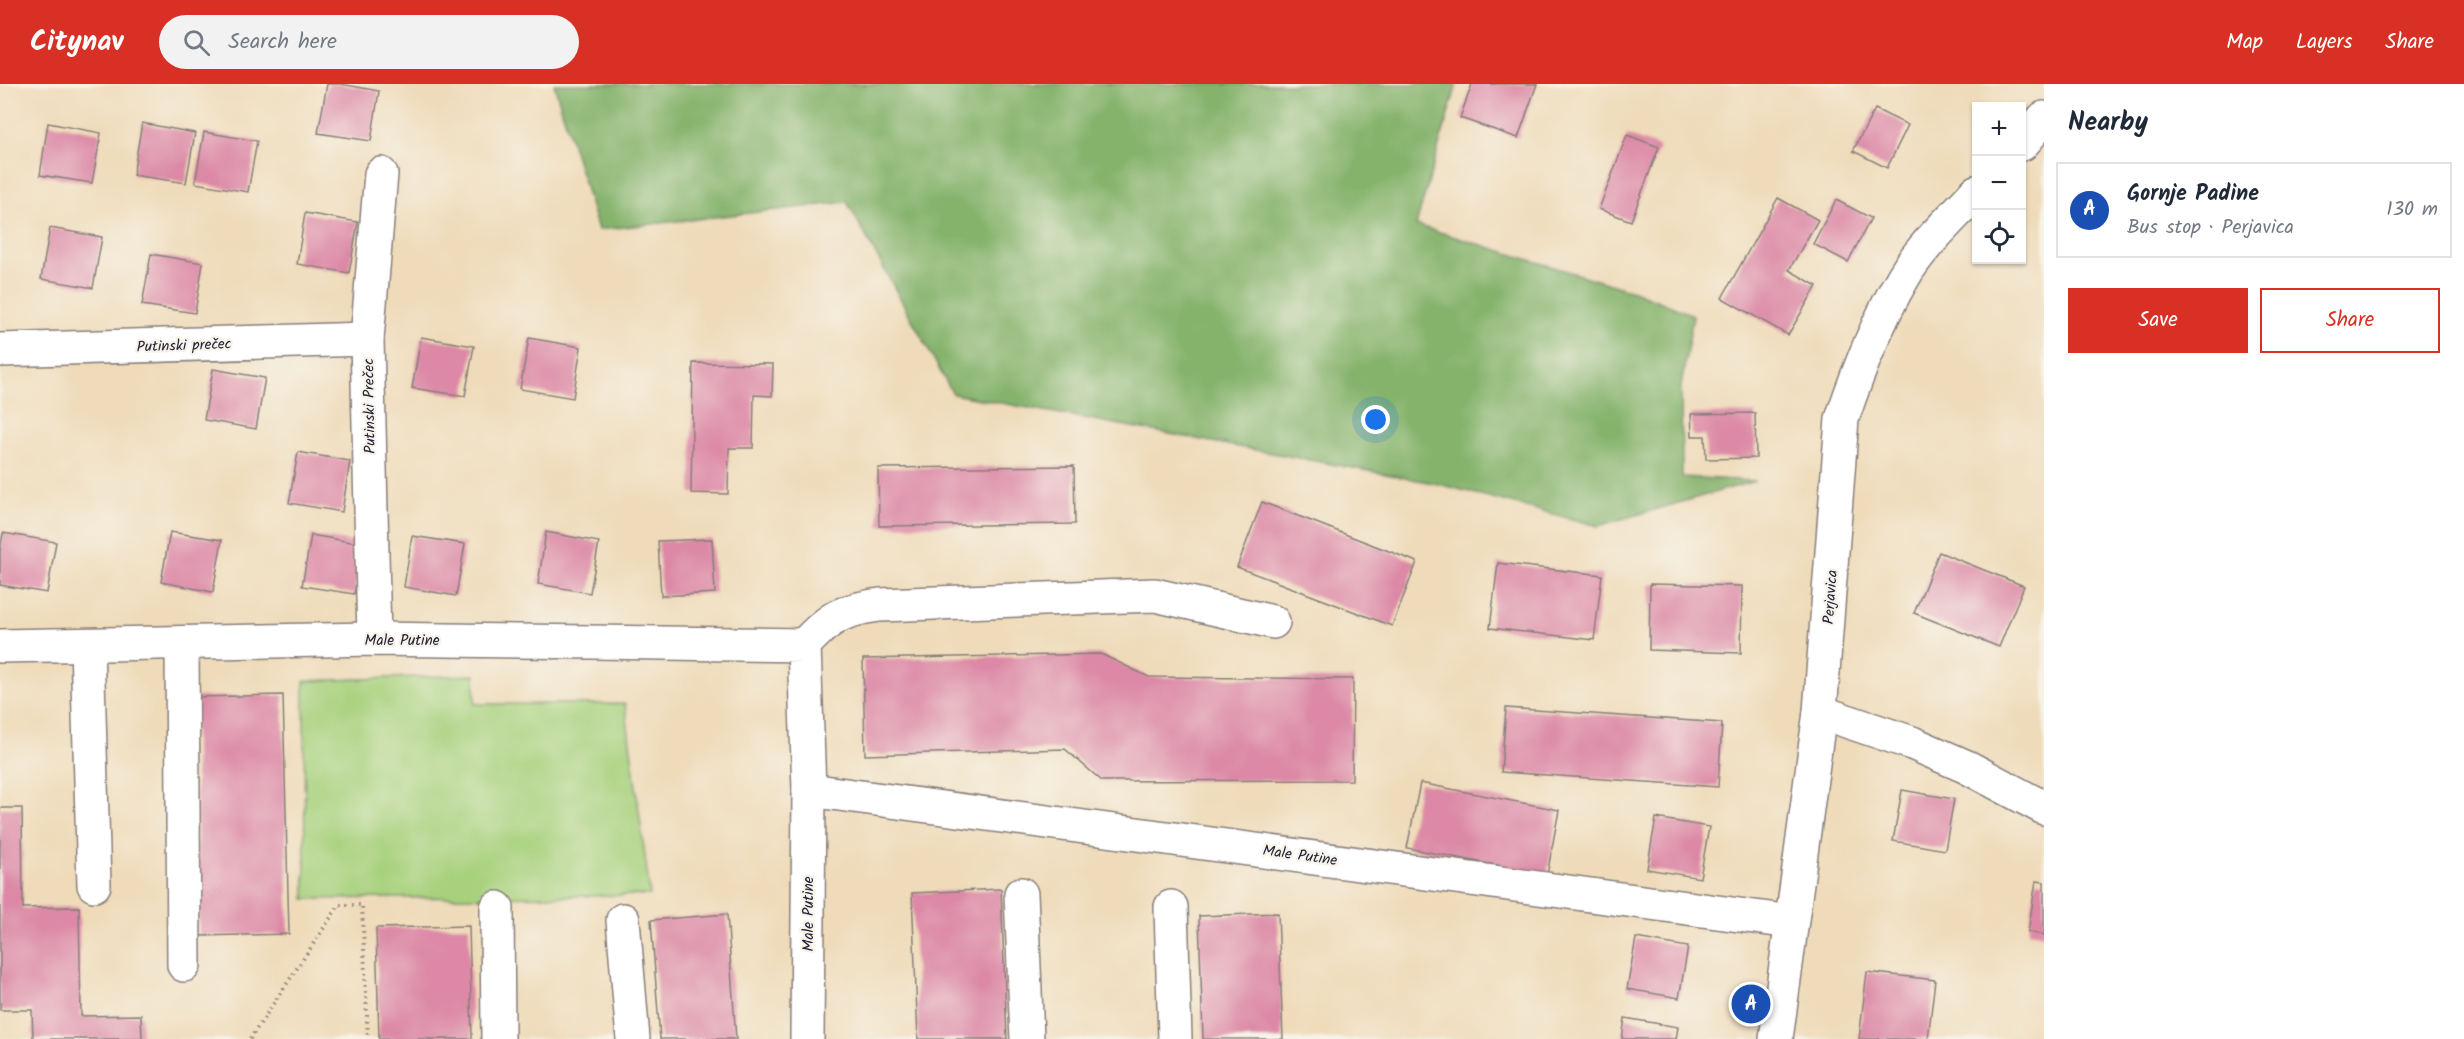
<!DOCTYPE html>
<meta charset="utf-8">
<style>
:root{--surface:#fff;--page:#f2f2f3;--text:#1f2937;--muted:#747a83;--line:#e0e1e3;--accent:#d93025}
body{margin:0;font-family:Kalam,sans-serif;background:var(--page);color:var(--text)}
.controls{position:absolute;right:18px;top:18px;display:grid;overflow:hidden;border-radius:0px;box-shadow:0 2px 4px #0004}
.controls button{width:54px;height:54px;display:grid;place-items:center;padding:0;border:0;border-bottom:2px solid var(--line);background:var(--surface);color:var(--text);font:30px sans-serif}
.you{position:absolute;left:1376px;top:336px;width:21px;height:21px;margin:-15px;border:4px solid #fff;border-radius:50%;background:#1a73e8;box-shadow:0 0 0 9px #1a73e833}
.badge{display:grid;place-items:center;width:39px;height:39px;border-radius:50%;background:var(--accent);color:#fff;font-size:20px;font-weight:700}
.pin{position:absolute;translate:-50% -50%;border:3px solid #fff;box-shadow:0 2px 6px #0006}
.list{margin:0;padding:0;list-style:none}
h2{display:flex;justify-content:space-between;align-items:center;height:78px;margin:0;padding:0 24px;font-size:26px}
h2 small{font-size:20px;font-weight:400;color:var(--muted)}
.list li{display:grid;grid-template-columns:39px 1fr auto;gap:18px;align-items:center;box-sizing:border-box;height:96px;margin:0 12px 12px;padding:0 12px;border:2px solid var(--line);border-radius:0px}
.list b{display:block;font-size:22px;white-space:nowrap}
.list p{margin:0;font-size:20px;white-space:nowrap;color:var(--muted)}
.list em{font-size:20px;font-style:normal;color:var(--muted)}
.actions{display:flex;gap:12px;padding:18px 24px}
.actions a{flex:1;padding:14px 0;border:2px solid var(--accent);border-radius:0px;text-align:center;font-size:21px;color:var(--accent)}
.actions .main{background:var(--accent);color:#fff}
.icon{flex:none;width:33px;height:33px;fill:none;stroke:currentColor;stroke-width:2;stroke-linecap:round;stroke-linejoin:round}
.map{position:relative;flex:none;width:2044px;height:955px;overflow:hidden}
header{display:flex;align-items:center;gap:36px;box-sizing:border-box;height:84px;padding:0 30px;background:var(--accent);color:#fff}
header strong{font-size:28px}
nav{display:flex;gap:33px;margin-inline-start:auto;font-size:21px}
.search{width:420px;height:54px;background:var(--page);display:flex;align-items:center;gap:15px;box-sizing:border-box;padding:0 21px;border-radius:33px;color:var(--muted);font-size:22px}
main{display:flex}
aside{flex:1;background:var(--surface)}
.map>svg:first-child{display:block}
.green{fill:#a7d17d;stroke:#647a5c;stroke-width:1.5}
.forest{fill:#85b36c;stroke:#546a54;stroke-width:1.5}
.building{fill:#dc88a6}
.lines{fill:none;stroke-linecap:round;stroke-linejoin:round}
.minor-casing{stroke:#887e7a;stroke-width:36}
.path{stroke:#887e7a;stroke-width:4;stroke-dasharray:1.5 4.5;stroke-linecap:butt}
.minor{stroke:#fff;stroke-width:33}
.labels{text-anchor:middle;stroke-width:4.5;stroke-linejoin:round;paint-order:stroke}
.street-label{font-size:15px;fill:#22223b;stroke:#f7f3e8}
</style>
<header>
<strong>Citynav</strong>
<div class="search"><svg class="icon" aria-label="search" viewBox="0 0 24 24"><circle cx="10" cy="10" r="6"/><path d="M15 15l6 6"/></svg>Search here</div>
<nav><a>Map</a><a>Layers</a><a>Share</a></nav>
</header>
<main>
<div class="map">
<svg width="2044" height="955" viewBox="0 0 2044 955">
<rect width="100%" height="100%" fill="#f7f3e8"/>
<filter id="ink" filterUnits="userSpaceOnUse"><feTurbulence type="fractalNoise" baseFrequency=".0167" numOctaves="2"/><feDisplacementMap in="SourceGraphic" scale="12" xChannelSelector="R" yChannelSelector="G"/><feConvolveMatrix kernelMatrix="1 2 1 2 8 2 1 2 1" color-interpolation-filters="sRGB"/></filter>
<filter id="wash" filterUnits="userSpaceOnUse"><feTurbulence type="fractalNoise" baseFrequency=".008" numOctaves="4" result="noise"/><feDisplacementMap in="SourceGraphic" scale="24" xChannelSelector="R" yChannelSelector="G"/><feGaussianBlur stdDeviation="1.35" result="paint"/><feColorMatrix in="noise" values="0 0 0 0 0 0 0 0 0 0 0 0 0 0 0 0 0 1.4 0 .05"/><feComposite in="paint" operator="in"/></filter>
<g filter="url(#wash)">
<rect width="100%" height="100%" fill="#efdbba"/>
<path class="green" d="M475,591V620H625L650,811L305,815L304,597Z"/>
<path class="forest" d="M554,0H1457L1416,141L1636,208L1693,231L1681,303L1682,393L1755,397L1598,442L1439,400L953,310L847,118L598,146Z"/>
<g id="blocks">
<g class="building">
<path d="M327,0H341L379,7L371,57L318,49Z"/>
<path d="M1472,0H1537L1518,54L1460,34Z"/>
<path d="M1875,25L1908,41L1887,84L1853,67Z"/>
<path d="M48,39L101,49L92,99L40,91Z"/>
<path d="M142,39L195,49L186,99L133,91Z"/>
<path d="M204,48L257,57L248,108L195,99Z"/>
<path d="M1627,51L1659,63L1631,137L1599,125Z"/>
<path d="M1778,114L1818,136L1789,186L1817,202L1788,251L1722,214Z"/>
<path d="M1836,116L1871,134L1848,178L1813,160Z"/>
<path d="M305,129L358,138L349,189L297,180Z"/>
<path d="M50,144L102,153L93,204L41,195Z"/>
<path d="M151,170L203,179L195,229L142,221Z"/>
<path d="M421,253L474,262L465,312L412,304Z"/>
<path d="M529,254L581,263L573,314L520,305Z"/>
<path d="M693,279L773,280L772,312L754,311L753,364H729L728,410L691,409Z"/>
<path d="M213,285L265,294L256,345L204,336Z"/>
<path d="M1755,329L1756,374L1706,375L1705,352H1692L1691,330Z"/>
<path d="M298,368L350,377L342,428L289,419Z"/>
<path d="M1074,382L1075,440L879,442L878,384Z"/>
<path d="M1262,418L1417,478L1392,542L1237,483Z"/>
<path d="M170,448L222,456L213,508L161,498Z"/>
<path d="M546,448L599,458L590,509L538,500Z"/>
<path d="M3,449L56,458L47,509L0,501V466Z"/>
<path d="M311,451L363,460L354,510L302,502Z"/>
<path d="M412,452L465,460L456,512L404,503Z"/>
<path d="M712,455L715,509L661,512L658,457Z"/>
<path d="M1939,468L2024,502L1999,563L1914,529Z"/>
<path d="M1498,479L1602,491L1594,556L1490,544Z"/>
<path d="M1650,500L1742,502L1741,569L1649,566Z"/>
<path d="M1101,570L1149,593L1353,595L1352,696L1102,697L1065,665L865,671L863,575Z"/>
<path d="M283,611L289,850L199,852L194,613Z"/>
<path d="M1506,624L1722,639L1718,703L1501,688Z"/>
<path d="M1420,699L1559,726L1547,791L1407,764Z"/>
<path d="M1902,706L1954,715L1945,766L1893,757Z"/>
<path d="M0,724H22L23,824L79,823L81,932L141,931L142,955H33L32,926H0Z"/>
<path d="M1656,734L1709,743L1700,794L1647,785Z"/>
<path d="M2036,797L2044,798V851L2028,848Z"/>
<path d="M1001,805L1007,955H918L912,809Z"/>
<path d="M1278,829L1283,955H1203L1199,832Z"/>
<path d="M727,830L736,955H660L651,836Z"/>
<path d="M469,842L472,955H379L376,844Z"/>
<path d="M1636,854L1688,863L1679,914L1627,905Z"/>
<path d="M1867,888L1935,896L1928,955H1859Z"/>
<path d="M1625,934L1678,943L1676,955H1622Z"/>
</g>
</g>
</g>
<g filter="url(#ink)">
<use href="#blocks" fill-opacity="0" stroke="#887e7a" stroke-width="1.5"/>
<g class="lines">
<g class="minor-casing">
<g id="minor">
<path d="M2022,60L2044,34"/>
<path d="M0,266L367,255"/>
<path d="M374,555L367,255L381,90"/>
<path d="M182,559L184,881"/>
<path d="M87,561L94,801"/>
<path d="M804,561C830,533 842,526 880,521L1155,511L1273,538"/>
<path d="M0,562L374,555L804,561L809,706L807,955"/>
<path d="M1820,628L1912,659L1967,683L2044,724"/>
<path d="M809,706L1791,838"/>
<path d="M1021,810L1027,955"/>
<path d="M1171,823L1175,955"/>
<path d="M497,824L498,955"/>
<path d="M623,836L633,955"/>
<path d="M1776,955L1820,628L1842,335C1858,287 1878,236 1904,192C1922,161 1952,135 1976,108"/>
</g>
</g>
<path class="path" d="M250,955L339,821H362L368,955"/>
<use href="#minor" class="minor"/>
</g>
</g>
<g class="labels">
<g class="street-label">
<text transform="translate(184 261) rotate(-2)" y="5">Putinski prečec</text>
<text transform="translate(369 322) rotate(-91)" y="5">Putinski Prečec</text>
<text transform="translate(1830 513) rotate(-86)" y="5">Perjavica</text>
<text x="402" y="561">Male Putine</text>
<text transform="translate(1300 771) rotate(8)" y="5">Male Putine</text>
<text transform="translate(808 830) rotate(-90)" y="5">Male Putine</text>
</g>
</g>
</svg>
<div class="controls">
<button>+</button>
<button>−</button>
<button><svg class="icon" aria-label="locate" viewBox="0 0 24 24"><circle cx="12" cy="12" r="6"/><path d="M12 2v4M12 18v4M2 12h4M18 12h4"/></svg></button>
</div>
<div class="you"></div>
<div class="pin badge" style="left:1751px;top:920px;background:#1a4fb4">A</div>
</div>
<aside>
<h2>Nearby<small></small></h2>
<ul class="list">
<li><span class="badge" style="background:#1a4fb4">A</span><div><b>Gornje Padine</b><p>Bus stop · Perjavica</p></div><em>130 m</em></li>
</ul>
<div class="actions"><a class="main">Save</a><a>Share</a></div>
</aside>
</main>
